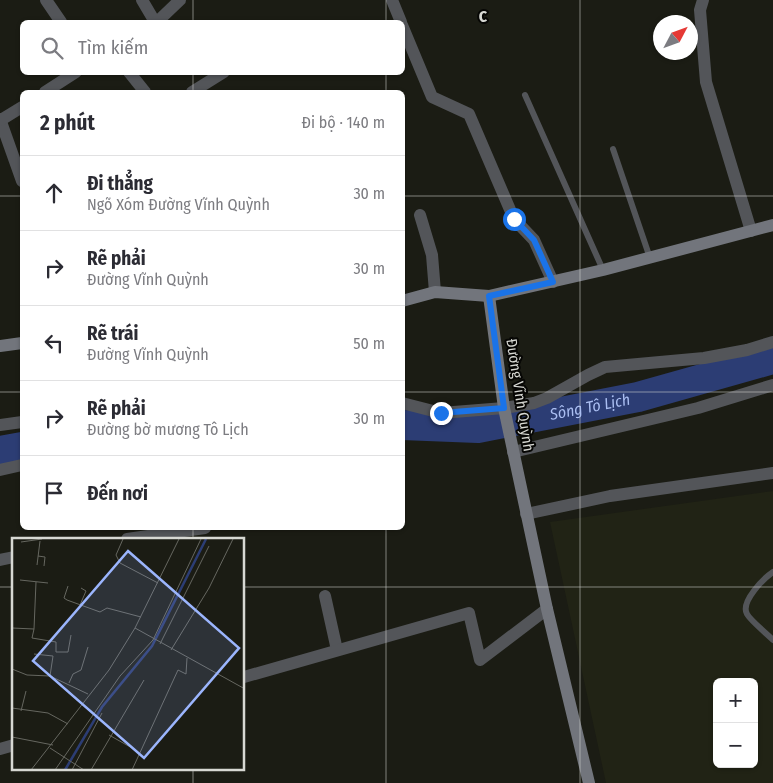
<!DOCTYPE html>
<html lang="vi">
<meta charset="utf-8">
<style>
:root{--surface:#fff;--page:#f2f2f3;--text:#2b2b33;--muted:#7c7c81;--line:#e1e1e2}
body{margin:0;font-family:"Fira Sans Condensed",sans-serif;background:var(--page);color:var(--text)}
.controls{position:absolute;right:15px;bottom:15px;display:grid;overflow:hidden;border-radius:8px;box-shadow:0 1px 4px #0004}
.controls button{width:45px;height:45px;display:grid;place-items:center;padding:0;border:0;border-bottom:1px solid var(--line);background:var(--surface);color:var(--text);font:25px sans-serif}
.compass{position:absolute;left:653px;top:15px;width:45px;height:45px;border-radius:50%;background:var(--surface);box-shadow:0 1px 4px #0004;rotate:49deg}
.stop{position:absolute;width:15px;height:15px;margin:-11px;border:4px solid #1a73e8;border-radius:50%;background:#fff}
.stop.end{background:#1a73e8;border-color:#fff;box-shadow:0 1px 5px #0008}
.list{margin:0;padding:0;list-style:none}
h2{display:flex;justify-content:space-between;align-items:center;height:65px;margin:0;padding:0 20px;font-size:21px}
h2 small{font-size:16px;font-weight:400;color:var(--muted)}
.list li{display:grid;grid-template-columns:32px 1fr auto;gap:15px;align-items:center;box-sizing:border-box;height:75px;padding:0 20px;border-top:1px solid var(--line)}
.list b{display:block;font-size:19px;white-space:nowrap}
.list p{margin:0;font-size:16px;white-space:nowrap;color:var(--muted)}
.list em{font-size:16px;font-style:normal;color:var(--muted)}
.icon{flex:none;width:28px;height:28px;fill:none;stroke:currentColor;stroke-width:2;stroke-linecap:round;stroke-linejoin:round}
.map{position:relative;flex:none;width:773px;height:783px;overflow:hidden}
.search{position:absolute;background:var(--surface);box-shadow:0 1px 4px #0004;left:20px;top:20px;width:385px;height:55px;display:flex;align-items:center;gap:12px;box-sizing:border-box;padding:0 18px;border-radius:8px;color:var(--muted);font-size:19px}
.panel{position:absolute;background:var(--surface);box-shadow:0 1px 4px #0004;left:20px;top:90px;width:385px;height:440px;border-radius:8px}
.map>svg:first-child{display:block}
.built{fill:#212315;fill-rule:evenodd}
.lines{fill:none;stroke-linecap:round;stroke-linejoin:round}
.river{stroke:#2c3d74;stroke-width:30}
.lane{stroke:#535559;stroke-width:6}
.street{stroke:#535559;stroke-width:12}
.secondary{stroke:#72757c;stroke-width:12}
.route{stroke:#1a73e8;stroke-width:6}
.grid{fill:none;stroke:#d7d8d3;stroke-width:1;stroke-opacity:0.55}
.labels{text-anchor:middle;stroke-width:4;stroke-linejoin:round;paint-order:stroke}
.street-label{font-size:15px;fill:#d7d8d3;stroke:#060604}
.water-label{font-size:16px;font-style:italic;fill:#abbff2;stroke:#060604}
.inset-river{fill:none;stroke:#2c3d74;stroke-width:2.5}
.inset-road{fill:none;stroke:#666760;stroke-width:1}
.view{fill:#9bb5fd;fill-opacity:0.15;stroke:#9bb5fd;stroke-width:2.5}
.inset-edge{fill:none;stroke:#d7d8d3;stroke-width:2.5}
.grid-label{font-size:16px;text-anchor:middle;font-weight:bold;fill:#d7d8d3;stroke:#060604;stroke-width:4;stroke-linejoin:round;paint-order:stroke}
</style>
<div class="map">
<svg width="773" height="783" viewBox="0 0 773 783">
<rect width="100%" height="100%" fill="#1b1c14"/>
<path class="built" d="M773,491V783H606L550,522ZM717,682H754V764H717Z"/>
<g class="lines">
<g class="river">
<path id="s1" d="M402,425L478,428L638,397L773,359"/>
<path d="M0,451L22,447"/>
</g>
<g class="lane">
<path d="M525,95L603,270"/>
<path d="M613,149L650,258"/>
<path d="M773,572C764,578 740,602 747,614C750,620 767,634 773,640"/>
</g>
<g class="street">
<path d="M46,0L61,22"/>
<path d="M142,0L155,22"/>
<path d="M392,0L401,22"/>
<path d="M703,0L700,10L706,82L751,231"/>
<path d="M157,22L180,0"/>
<path d="M402,25L432,97L469,114L514,219L534,240L553,282"/>
<path d="M129,72L145,92"/>
<path d="M45,92L76,72"/>
<path d="M192,92L224,72"/>
<path d="M0,119L22,181"/>
<path d="M1,120L22,107"/>
<path d="M420,215L432,255L435,292"/>
<path d="M402,403L441,413L504,408L534,403L547,398L588,375L605,367L704,358L747,350L773,342"/>
<path d="M0,425L22,422"/>
<path d="M513,452L698,408L773,385"/>
<path d="M0,470L22,465"/>
<path d="M526,514L610,496L773,473"/>
<path d="M127,539L205,528"/>
<path d="M0,560L14,557"/>
<path d="M325,596L337,650"/>
<path d="M244,677L469,613L480,660L547,609"/>
<path d="M0,749L14,745"/>
</g>
<g class="secondary">
<path d="M489,296L504,408L547,609L589,783"/>
<path d="M402,301L435,292L489,296L603,270L773,225"/>
<path d="M0,346L22,343"/>
</g>
</g>
<g class="lines">
<path class="route" d="M441,413L504,408L489,296L553,282L534,240L514,219"/>
</g>
<path class="grid" d="M193,0V22M386,0V22M580,0V783M193,72V92M386,72V92M0,196H22M402,196H773M0,392H22M402,392H773M193,528V539M386,528V783M0,587H14M244,587H773M193,769V783"/>
<g class="labels">
<g class="street-label">
<text transform="translate(520 395) rotate(81)" y="5">Đường Vĩnh Quỳnh</text>
</g>
<g class="water-label">
<text dy="6" stroke="none"><textPath href="#s1" startOffset="190">Sông Tô Lịch</textPath></text>
</g>
</g>
<g transform="translate(12 538)">
<rect width="232" height="232" fill="#1b1c14"/>
<path class="inset-river" d="M53,232L90,169L140,108L194,1"/>
<path class="inset-road" d="M111,1L104,17L108,25L146,45M9,4L30,1M26,18L33,19L32,28M25,27L28,3M8,42L36,45M56,48L52,60L55,62L88,74L95,70L129,79M68,67L74,53L69,50M0,90L22,91L20,100L44,104V114H56L59,97M123,90L233,151M22,91L24,44M148,106L197,8M159,112L197,50L221,1M22,116L41,118L38,138M0,131L15,137L38,138L76,156M57,145L61,136L69,132L76,109M0,170L36,175L56,186M9,173L14,153M97,197L120,210M0,199L41,207M38,210L72,232M19,232L97,132L123,90L167,1M43,232L108,138L141,102L189,1M60,232L90,175M79,232L132,142M120,232L166,132L174,136L175,120"/>
<path class="view" d="M116,13L227,110L132,220L21,123Z"/>
<rect width="232" height="232" class="inset-edge"/>
</g>
<g class="grid-label">
<text x="483" y="22">C</text>
</g>
</svg>
<div class="controls">
<button>+</button>
<button>−</button>
</div>
<svg class="compass" viewBox="-18 -18 36 36"><path d="M0-13l5 13h-10z" fill="#e53935"/><path d="M0 13l5-13h-10z" fill="#7c7c81"/></svg>
<div class="stop" style="left:514px;top:219px"></div>
<div class="stop end" style="left:441px;top:413px"></div>
<div class="search"><svg class="icon" aria-label="search" viewBox="0 0 24 24"><circle cx="10" cy="10" r="6"/><path d="M15 15l6 6"/></svg>Tìm kiếm</div>
<section class="panel">
<h2>2 phút<small>Đi bộ · 140 m</small></h2>
<ul class="list">
<li><svg class="icon" aria-label="ahead" viewBox="0 0 24 24"><path d="M12 20V5M6 11l6-6 6 6"/></svg><div><b>Đi thẳng</b><p>Ngõ Xóm Đường Vĩnh Quỳnh</p></div><em>30 m</em></li>
<li><svg class="icon" aria-label="right" viewBox="0 0 24 24"><path d="M7 20v-9h11M14 6l5 5-5 5"/></svg><div><b>Rẽ phải</b><p>Đường Vĩnh Quỳnh</p></div><em>30 m</em></li>
<li><svg class="icon" aria-label="left" viewBox="0 0 24 24"><path d="M17 20v-9H6M10 6l-5 5 5 5"/></svg><div><b>Rẽ trái</b><p>Đường Vĩnh Quỳnh</p></div><em>50 m</em></li>
<li><svg class="icon" aria-label="right" viewBox="0 0 24 24"><path d="M7 20v-9h11M14 6l5 5-5 5"/></svg><div><b>Rẽ phải</b><p>Đường bờ mương Tô Lịch</p></div><em>30 m</em></li>
<li><svg class="icon" aria-label="arrive" viewBox="0 0 24 24"><path d="M6 21V4h12l-3 4 3 4H6"/></svg><div><b>Đến nơi</b></div></li>
</ul>
</section>
</div>
